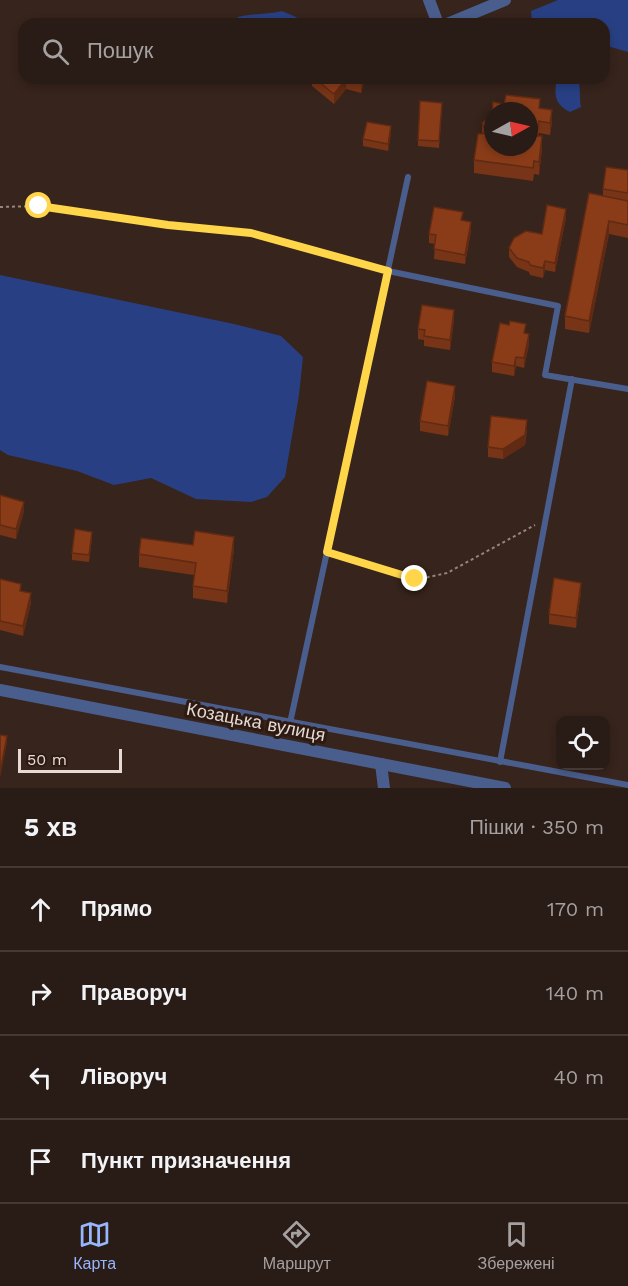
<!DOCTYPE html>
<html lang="uk">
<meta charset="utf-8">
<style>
:root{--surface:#291b15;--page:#352822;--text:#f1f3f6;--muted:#a5a1a0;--line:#453934;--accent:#97b6fd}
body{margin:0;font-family:"Work Sans",sans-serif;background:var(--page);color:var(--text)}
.controls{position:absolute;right:18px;bottom:18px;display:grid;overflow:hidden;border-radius:12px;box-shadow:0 3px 9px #0003}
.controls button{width:54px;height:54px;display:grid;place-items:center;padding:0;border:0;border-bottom:2px solid var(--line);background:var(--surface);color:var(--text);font:30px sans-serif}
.compass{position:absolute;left:484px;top:102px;width:54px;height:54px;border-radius:50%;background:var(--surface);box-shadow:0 3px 9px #0003;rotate:82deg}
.scale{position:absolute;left:18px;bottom:15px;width:104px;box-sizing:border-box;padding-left:6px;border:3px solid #e7dad5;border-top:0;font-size:16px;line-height:21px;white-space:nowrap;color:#e7dad5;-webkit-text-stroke:4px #2c1a13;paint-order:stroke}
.stop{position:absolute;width:18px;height:18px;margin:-14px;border:4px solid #ffd54a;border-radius:50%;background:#fff}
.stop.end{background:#ffd54a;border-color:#fff;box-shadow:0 2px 6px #0008}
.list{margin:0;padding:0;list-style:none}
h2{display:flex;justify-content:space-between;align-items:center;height:78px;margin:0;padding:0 24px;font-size:26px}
h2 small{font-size:20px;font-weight:400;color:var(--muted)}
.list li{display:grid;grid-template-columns:39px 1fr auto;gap:18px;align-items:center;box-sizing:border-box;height:84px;padding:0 24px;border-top:2px solid var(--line)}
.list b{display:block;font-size:22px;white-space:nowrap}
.list em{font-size:20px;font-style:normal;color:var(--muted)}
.icon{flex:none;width:33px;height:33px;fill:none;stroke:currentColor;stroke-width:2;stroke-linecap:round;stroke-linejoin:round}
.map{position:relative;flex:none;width:628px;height:788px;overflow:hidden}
.search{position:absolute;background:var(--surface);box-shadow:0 3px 9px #0003;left:18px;right:18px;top:18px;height:66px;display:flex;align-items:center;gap:15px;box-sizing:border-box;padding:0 21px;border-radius:18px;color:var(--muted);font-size:22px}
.sheet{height:414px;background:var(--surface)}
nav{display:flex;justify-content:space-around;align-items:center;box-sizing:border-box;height:84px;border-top:2px solid var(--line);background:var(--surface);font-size:16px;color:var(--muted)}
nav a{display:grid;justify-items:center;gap:3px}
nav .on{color:var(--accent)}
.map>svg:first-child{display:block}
.water{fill:#284083}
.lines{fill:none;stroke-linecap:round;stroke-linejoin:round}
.path{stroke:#968680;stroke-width:2;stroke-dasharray:3 3;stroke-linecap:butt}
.service{stroke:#4a5e8d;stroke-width:6}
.minor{stroke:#4a5e8d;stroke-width:12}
.wall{fill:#773416}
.shaded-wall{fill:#612a12}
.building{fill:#8a3c19;stroke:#612a12;stroke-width:1.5;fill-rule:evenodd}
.route{stroke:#ffd54a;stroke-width:8}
.labels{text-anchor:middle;stroke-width:6;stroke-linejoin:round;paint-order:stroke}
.street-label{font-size:18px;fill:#e7dad5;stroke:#2c1a13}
</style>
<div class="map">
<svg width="628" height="788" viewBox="0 0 628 788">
<rect width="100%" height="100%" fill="#37241c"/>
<g class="water">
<path d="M558,0H628V52L604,45V24L532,23L531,11Z"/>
<path d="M282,11L296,17L302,24H233L238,17C252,13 267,15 282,11Z"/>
<path d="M557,78H578C581,88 579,97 581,107L570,112C554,104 554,94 557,78Z"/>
<path d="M0,275L234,324L281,336L303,357L299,395L285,477L267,497L251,502L196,499L151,478L114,485L77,471L8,455L0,450Z"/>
</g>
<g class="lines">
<g class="path">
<path d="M0,207L39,206L168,225L251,233L379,268"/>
<path d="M335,554L415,580L447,573L535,525"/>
</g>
<g class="service">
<path d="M388,271L558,306L545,375L628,389"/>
<path d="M0,667L628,785"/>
<path d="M290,723L408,177"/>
<path d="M500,762L572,379"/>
</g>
<g class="minor">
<path d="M429,0L438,24"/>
<path d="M447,24L505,0"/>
<path d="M0,690L505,788"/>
<path d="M381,764L384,788"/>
</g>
</g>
<g class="wall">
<path d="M312,78H365L361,93L346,89L334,104L312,86Z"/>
<path d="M540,108L552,122L550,135L539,133L538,136L542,149L539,175L534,174L533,181L474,173V160L482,134V123Z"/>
<path d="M442,109L439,148L418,146V140Z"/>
<path d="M391,133L388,151L363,146V139Z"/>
<path d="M628,170V238L609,234L589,333L565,329V316L603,196V189Z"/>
<path d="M566,218L555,272L545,270L543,278L530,275L529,272L517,267L509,257V248L542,234Z"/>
<path d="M471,231L465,264L434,259L435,244L429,243V234Z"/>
<path d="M454,320L450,350L424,346V340L418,339V329Z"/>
<path d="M526,333L529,344L524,368L516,366L514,376L492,372V362Z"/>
<path d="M455,396L448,436L420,431V421Z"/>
<path d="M527,430L525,445L503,459L488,457V447Z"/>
<path d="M0,495L24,511L16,539L0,535Z"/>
<path d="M92,538L89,562L72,560V553Z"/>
<path d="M193,545L234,549L227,603L193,598V586L194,575L139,567V554Z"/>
<path d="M0,579L21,591L31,603L23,636L0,630Z"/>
<path d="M581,592L576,628L549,624V614Z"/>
</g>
<g class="shaded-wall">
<path d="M363,78H365L361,93V83Z"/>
<path d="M346,79V89L334,104V94Z"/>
<path d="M552,110V122L550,135V123Z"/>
<path d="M391,126V133L388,151V144Z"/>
<path d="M542,136V149L539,175V162Z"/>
<path d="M566,209V218L555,272V263Z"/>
<path d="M609,221V234L589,333V321Z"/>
<path d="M471,222V231L465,264V255Z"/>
<path d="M545,261V270L543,278V268Z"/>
<path d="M454,310V320L450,350V340Z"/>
<path d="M529,334V344L524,368V358Z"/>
<path d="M516,357V366L514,376V366Z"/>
<path d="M455,386V396L448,436V426Z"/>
<path d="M527,420L525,445L503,459V449Z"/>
<path d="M24,502V511L16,539V529Z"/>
<path d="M234,537V549L227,603V591Z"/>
<path d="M581,583V592L576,628V618Z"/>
<path d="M31,593V603L23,636V626Z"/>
<path d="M7,736V743L0,778V772Z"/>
</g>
<g class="building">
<path d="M314,78H363L361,83L346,79L334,94Z"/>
<path d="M506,95L540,99L539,108L552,110L550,123L539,121L536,136H542L539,162L534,161L533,168L474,160L478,134L487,133L482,123L492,115L493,102L504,104ZM493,111H529V147H493Z"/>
<path d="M420,101L442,103L439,141L418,140Z"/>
<path d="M367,122L391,126L388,144L363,139Z"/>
<path d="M606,167L628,170V193L603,189Z"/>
<path d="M589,193L628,201V225L609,221L589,321L565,316Z"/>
<path d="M547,205L566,209L555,263L545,261L543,268L530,265L529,262L517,258L509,248L514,238L526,231L542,234Z"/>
<path d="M434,207L463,212L461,220L471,222L465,255L434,249L436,235L429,234Z"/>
<path d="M422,305L454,310L450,340L424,336L425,330L418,329Z"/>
<path d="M510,321L526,324L524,333L529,334L524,358L516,357L514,366L492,362L500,323L509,325Z"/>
<path d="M427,381L455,386L448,426L420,421Z"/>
<path d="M491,416L527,420L525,435L503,449L488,447Z"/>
<path d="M0,495L24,502L16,529L0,525Z"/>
<path d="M75,529L92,532L89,555L72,553Z"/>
<path d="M195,531L234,537L227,591L193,586L196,563L139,554L141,538L193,545Z"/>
<path d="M554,578L581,583L576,618L549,614Z"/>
<path d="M0,579L21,584L20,591L31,593L23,626L0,621Z"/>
<path d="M0,735L7,736L0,772Z"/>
</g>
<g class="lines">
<path class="route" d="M39,206L168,225L251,233L388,271L327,552L415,579"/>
</g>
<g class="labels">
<g class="street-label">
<text transform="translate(256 722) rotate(11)" y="6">Козацька вулиця</text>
</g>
</g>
</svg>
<div class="controls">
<button><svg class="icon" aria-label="locate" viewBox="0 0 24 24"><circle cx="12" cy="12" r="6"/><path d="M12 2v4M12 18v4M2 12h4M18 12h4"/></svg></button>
</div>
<svg class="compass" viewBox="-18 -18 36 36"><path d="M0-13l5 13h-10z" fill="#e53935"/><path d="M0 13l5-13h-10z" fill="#a5a1a0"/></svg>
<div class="scale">50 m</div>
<div class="stop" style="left:39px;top:206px"></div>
<div class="stop end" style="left:415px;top:579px"></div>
<div class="search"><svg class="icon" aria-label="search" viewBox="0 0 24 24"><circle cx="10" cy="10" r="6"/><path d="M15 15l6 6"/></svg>Пошук</div>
</div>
<section class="sheet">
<h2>5 хв<small>Пішки · 350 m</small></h2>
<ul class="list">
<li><svg class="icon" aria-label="ahead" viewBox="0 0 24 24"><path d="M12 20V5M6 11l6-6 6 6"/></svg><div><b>Прямо</b></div><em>170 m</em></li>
<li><svg class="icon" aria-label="right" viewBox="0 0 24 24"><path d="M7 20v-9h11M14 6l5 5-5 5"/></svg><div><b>Праворуч</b></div><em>140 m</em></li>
<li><svg class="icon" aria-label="left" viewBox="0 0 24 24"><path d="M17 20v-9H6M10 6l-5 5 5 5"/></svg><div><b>Ліворуч</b></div><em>40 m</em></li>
<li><svg class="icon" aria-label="arrive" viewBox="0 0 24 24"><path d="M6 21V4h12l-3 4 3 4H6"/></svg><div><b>Пункт призначення</b></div></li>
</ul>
</section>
<nav>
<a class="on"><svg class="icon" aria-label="map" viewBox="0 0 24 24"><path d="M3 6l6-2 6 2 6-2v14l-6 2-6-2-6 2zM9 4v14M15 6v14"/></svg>Карта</a>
<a><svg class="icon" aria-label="directions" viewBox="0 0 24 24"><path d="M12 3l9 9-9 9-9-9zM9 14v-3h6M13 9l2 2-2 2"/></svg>Маршрут</a>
<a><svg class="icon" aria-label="saved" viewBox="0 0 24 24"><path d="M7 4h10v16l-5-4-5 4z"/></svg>Збережені</a>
</nav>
